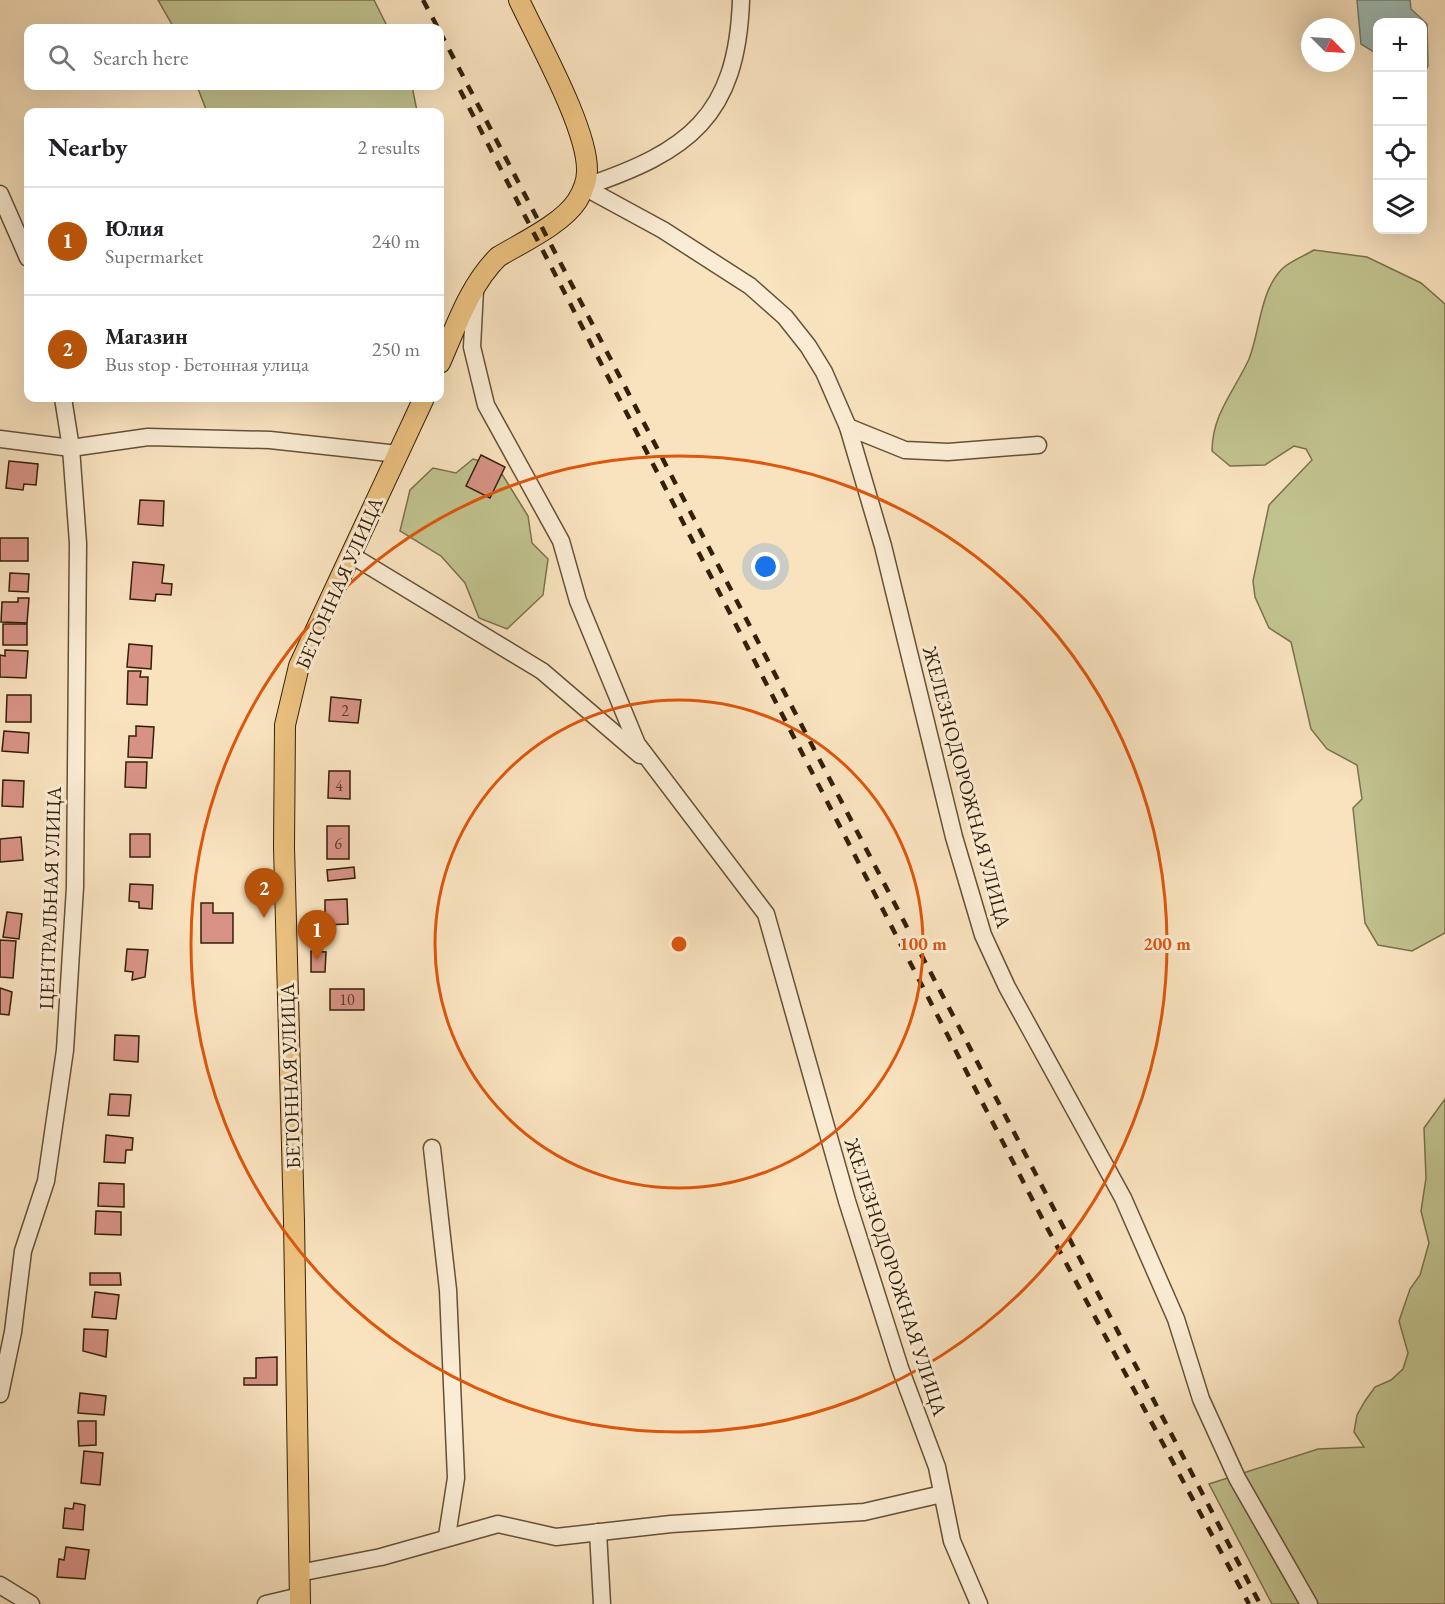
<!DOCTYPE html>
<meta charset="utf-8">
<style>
:root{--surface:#fff;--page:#f6f6f6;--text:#202124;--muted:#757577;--line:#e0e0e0;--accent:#b45309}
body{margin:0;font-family:"EB Garamond",serif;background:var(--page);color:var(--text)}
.controls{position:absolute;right:18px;top:18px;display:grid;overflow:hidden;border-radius:12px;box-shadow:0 6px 24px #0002}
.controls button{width:54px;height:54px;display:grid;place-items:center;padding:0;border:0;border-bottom:2px solid var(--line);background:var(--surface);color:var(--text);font:30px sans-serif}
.compass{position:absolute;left:1301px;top:18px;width:54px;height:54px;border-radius:50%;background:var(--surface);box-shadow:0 6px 24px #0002;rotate:114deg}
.you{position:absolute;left:766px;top:567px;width:21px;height:21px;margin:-15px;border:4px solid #fff;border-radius:50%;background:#1a73e8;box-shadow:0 0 0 9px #1a73e833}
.badge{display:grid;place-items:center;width:39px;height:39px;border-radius:50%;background:var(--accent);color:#fff;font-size:20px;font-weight:700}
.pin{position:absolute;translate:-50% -50px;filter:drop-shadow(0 2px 3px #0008)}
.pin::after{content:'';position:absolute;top:32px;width:21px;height:18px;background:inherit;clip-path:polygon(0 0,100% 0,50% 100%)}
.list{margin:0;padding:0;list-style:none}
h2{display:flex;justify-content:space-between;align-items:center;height:78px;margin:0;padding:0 24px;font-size:26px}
h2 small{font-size:20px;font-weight:400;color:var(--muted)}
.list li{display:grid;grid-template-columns:39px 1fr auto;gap:18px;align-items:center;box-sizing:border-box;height:108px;padding:0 24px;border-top:2px solid var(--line)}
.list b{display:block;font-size:22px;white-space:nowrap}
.list p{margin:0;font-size:20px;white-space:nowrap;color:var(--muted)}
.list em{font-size:20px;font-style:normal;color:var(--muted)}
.icon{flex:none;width:33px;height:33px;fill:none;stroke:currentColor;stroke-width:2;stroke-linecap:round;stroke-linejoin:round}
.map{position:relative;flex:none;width:1445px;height:1604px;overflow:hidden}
.search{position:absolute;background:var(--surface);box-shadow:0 6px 24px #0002;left:24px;top:24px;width:420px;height:66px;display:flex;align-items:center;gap:15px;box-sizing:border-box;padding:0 21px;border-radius:12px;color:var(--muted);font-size:22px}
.panel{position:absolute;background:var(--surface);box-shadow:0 6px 24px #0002;left:24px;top:108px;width:420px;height:294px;border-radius:12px}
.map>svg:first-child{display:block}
.green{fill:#c1c38f;stroke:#7a724c;stroke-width:1.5}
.water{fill:#9ebdb7;stroke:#737e71;stroke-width:1.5}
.building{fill:#d89386;stroke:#332009;stroke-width:1.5}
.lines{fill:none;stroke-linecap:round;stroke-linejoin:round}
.minor-casing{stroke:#645136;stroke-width:19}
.major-casing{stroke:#332009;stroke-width:22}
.minor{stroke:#fbedd5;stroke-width:16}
.major{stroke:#ecc280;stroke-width:20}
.rail{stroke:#332009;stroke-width:4.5;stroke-dasharray:10 10;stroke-linecap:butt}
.ring{fill:none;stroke:#df560c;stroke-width:3}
.labels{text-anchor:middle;stroke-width:6;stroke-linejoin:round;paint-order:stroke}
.number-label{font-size:16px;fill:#5c3d28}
.street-label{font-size:20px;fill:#332009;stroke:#fbedd5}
.centre{fill:#df560c;stroke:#fbedd5;stroke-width:3}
.ring-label{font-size:18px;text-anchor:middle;font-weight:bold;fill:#df560c;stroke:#fbedd5;stroke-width:6;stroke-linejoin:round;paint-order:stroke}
</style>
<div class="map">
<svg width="1445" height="1604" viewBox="0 0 1445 1604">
<rect width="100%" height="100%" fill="#f9e3bf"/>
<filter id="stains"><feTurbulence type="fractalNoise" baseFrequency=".00333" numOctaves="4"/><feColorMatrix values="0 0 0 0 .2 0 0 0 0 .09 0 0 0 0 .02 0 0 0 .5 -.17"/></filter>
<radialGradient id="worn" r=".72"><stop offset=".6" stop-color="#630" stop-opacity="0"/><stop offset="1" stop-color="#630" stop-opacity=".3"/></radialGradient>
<g class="green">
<path d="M158,0H374L388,28H174Z"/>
<path d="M197,86H412L417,111L207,112Z"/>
<path d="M1314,250L1367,257L1421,283L1445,304V933L1412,951L1378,945L1365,923L1353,808L1362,799L1357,765L1327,749L1311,729L1291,642L1269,628L1255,597L1253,581L1269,505L1312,460L1306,449L1294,446L1265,465L1230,466L1212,451C1212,414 1235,390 1249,359C1260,331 1260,291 1282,269C1290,261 1304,256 1314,250Z"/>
<path d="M473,459L497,466L528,516L532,543L548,559L543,595L507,629L479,618L465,583L441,556L400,531L410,490L433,468L456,473Z"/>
<path d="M1445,1099V1604H1272L1209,1484L1318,1449L1364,1447L1354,1432L1357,1415L1365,1401L1375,1387L1391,1380L1403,1369L1408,1353L1399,1321L1410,1289L1420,1275L1429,1243L1421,1211L1426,1178L1424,1128Z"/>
</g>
<path class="water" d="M1357,0H1410L1411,9L1427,24L1428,66L1423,75L1422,22H1378L1377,54L1361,44Z"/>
<g class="building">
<path d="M481,455L505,467L490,498L466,486Z"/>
<path d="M9,461L38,464L36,485L24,484L23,490L6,488Z"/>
<path d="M140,500L164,501L163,526L138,524Z"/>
<rect x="0" y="538" width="28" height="23"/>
<path d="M133,562L164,565L162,583L172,584L171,595L156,594L155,601L130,599Z"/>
<path d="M10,573L29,574L28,592L9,591Z"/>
<path d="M18,598H29L27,623L1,622L2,602H18Z"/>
<rect x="3" y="624" width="24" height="21"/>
<path d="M129,644L152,646L151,669L127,667Z"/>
<path d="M5,650L28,651L26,678L0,677V655L5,656Z"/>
<path d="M128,671H141L140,677H148L147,705L127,704Z"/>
<path d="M7,695H31V722H6Z"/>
<path d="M331,697L361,700L358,723L329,721Z"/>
<path d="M136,726L154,727L152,758L128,757L129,736H136Z"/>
<path d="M4,731L29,733L28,753L2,751Z"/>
<path d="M126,762H147L146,788L125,787Z"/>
<path d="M329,771H350V799L328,798Z"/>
<path d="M3,780L24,781L23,807L2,806Z"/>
<rect x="327" y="826" width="22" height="33"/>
<rect x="130" y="834" width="20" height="23"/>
<path d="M21,837L23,860L0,862V839Z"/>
<path d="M354,867L355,878L328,881L327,870Z"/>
<path d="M130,884L153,885L152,909L139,908V902L129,901Z"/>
<path d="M347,899L348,924L325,925V900Z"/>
<path d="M201,903H213V913H233V943H201Z"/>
<path d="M7,912L22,914L19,939L3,937Z"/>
<path d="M0,940L16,941L13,978L0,977Z"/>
<path d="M127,949L148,950L145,977L132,980L133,972L125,971Z"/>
<path d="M311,951L326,952L325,972H311Z"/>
<path d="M0,988L12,992L9,1015L0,1014Z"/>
<rect x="330" y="989" width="34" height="21"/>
<path d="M115,1035L139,1036L138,1062L114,1060Z"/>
<path d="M110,1094L131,1095L129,1116L108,1115Z"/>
<path d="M106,1135L133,1138L132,1150H126L125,1163L104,1162Z"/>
<path d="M99,1183L124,1184V1207L98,1206Z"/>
<path d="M96,1211L121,1212V1235L95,1234Z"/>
<path d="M90,1273H120L121,1285H90Z"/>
<path d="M95,1292L119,1295L116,1319L92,1317Z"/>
<path d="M84,1329L108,1330L106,1357L83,1351Z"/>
<path d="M277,1357V1385H244V1378H256V1358Z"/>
<path d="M80,1393L106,1396L104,1415L78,1413Z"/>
<path d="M78,1421H96V1445L79,1446Z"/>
<path d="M84,1451L103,1453L100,1485L81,1483Z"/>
<path d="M74,1503L85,1505L83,1530L63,1528L65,1508L73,1509Z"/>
<path d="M66,1547L89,1550L85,1579L57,1577L59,1559L64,1560Z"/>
</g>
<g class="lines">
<g class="minor-casing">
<g id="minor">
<path d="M584,187L663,230L750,286L785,317L808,346L824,372L848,427L883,546L954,837L983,935L1007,987L1123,1198L1176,1319L1201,1399L1237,1478L1309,1604"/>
<path d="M584,187C688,152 737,117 741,0"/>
<path d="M0,194L28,258"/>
<path d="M475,289L472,347L486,405L561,541L578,601L637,744L766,914L847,1201L900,1368L937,1467L952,1541L979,1604"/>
<path d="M848,427L905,450L948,452L1038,445"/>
<path d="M0,439L71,448L148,437L270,440L398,454"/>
<path d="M351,555L542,671L640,755"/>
<path d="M432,1148L448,1290L456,1478L447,1536"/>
<path d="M0,1394L13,1332L23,1251L46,1181L65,1050L75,887L78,543L71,448L63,398"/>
<path d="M598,1532L602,1604"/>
<path d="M299,1573L381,1557L498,1524L556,1537L671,1524L864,1512L942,1494"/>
<path d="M0,1585L31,1604"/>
<path d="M266,1604L300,1596"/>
</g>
</g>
<g class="major-casing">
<g id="major">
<path d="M440,363C456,327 469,286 498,257C521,243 562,224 577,201C582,193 587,181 587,171C588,129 538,41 519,0"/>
<path d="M300,1604L294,1221L284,847L285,725L299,666L424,398"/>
</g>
</g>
<use href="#minor" class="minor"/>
<use href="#major" class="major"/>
<g class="rail">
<path d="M423,0L438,28"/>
<path d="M440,32L1260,1604"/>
<path d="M460,90L1044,1222L1249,1604"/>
</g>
</g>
<g class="ring">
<circle cx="679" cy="944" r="244"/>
<circle cx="679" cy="944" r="488"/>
</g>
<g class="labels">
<g class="number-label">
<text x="345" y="716">2</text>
<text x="339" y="791">4</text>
<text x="338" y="849">6</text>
<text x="347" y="1005">10</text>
</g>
<g class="street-label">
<text transform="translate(339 583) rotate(-66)" y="7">БЕТОННАЯ УЛИЦА</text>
<text transform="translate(967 787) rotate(75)" y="7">ЖЕЛЕЗНОДОРОЖНАЯ УЛИЦА</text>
<text transform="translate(50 898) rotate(-88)" y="7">ЦЕНТРАЛЬНАЯ УЛИЦА</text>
<text transform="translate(290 1076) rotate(-92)" y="7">БЕТОННАЯ УЛИЦА</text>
<text transform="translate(896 1277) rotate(72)" y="7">ЖЕЛЕЗНОДОРОЖНАЯ УЛИЦА</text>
</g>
</g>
<circle cx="679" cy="944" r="9" class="centre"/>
<g class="ring-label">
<text x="923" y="950">100 m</text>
<text x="1167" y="950">200 m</text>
</g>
<rect width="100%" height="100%" filter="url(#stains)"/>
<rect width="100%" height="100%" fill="url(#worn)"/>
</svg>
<div class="controls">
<button>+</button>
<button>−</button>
<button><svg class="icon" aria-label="locate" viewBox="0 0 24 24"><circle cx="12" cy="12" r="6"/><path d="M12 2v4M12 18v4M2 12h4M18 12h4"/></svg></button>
<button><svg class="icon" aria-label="layers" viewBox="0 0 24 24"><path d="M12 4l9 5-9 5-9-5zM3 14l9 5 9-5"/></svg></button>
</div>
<svg class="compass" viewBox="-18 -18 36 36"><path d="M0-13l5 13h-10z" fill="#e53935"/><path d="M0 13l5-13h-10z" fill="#757577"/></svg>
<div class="you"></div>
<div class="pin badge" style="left:317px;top:960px">1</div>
<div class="pin badge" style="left:264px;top:918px">2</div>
<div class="search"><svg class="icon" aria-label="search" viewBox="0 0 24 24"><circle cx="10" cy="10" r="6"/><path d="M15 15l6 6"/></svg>Search here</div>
<section class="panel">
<h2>Nearby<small>2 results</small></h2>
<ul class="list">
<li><span class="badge">1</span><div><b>Юлия</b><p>Supermarket</p></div><em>240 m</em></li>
<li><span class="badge">2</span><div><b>Магазин</b><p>Bus stop · Бетонная улица</p></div><em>250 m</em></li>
</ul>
</section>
</div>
